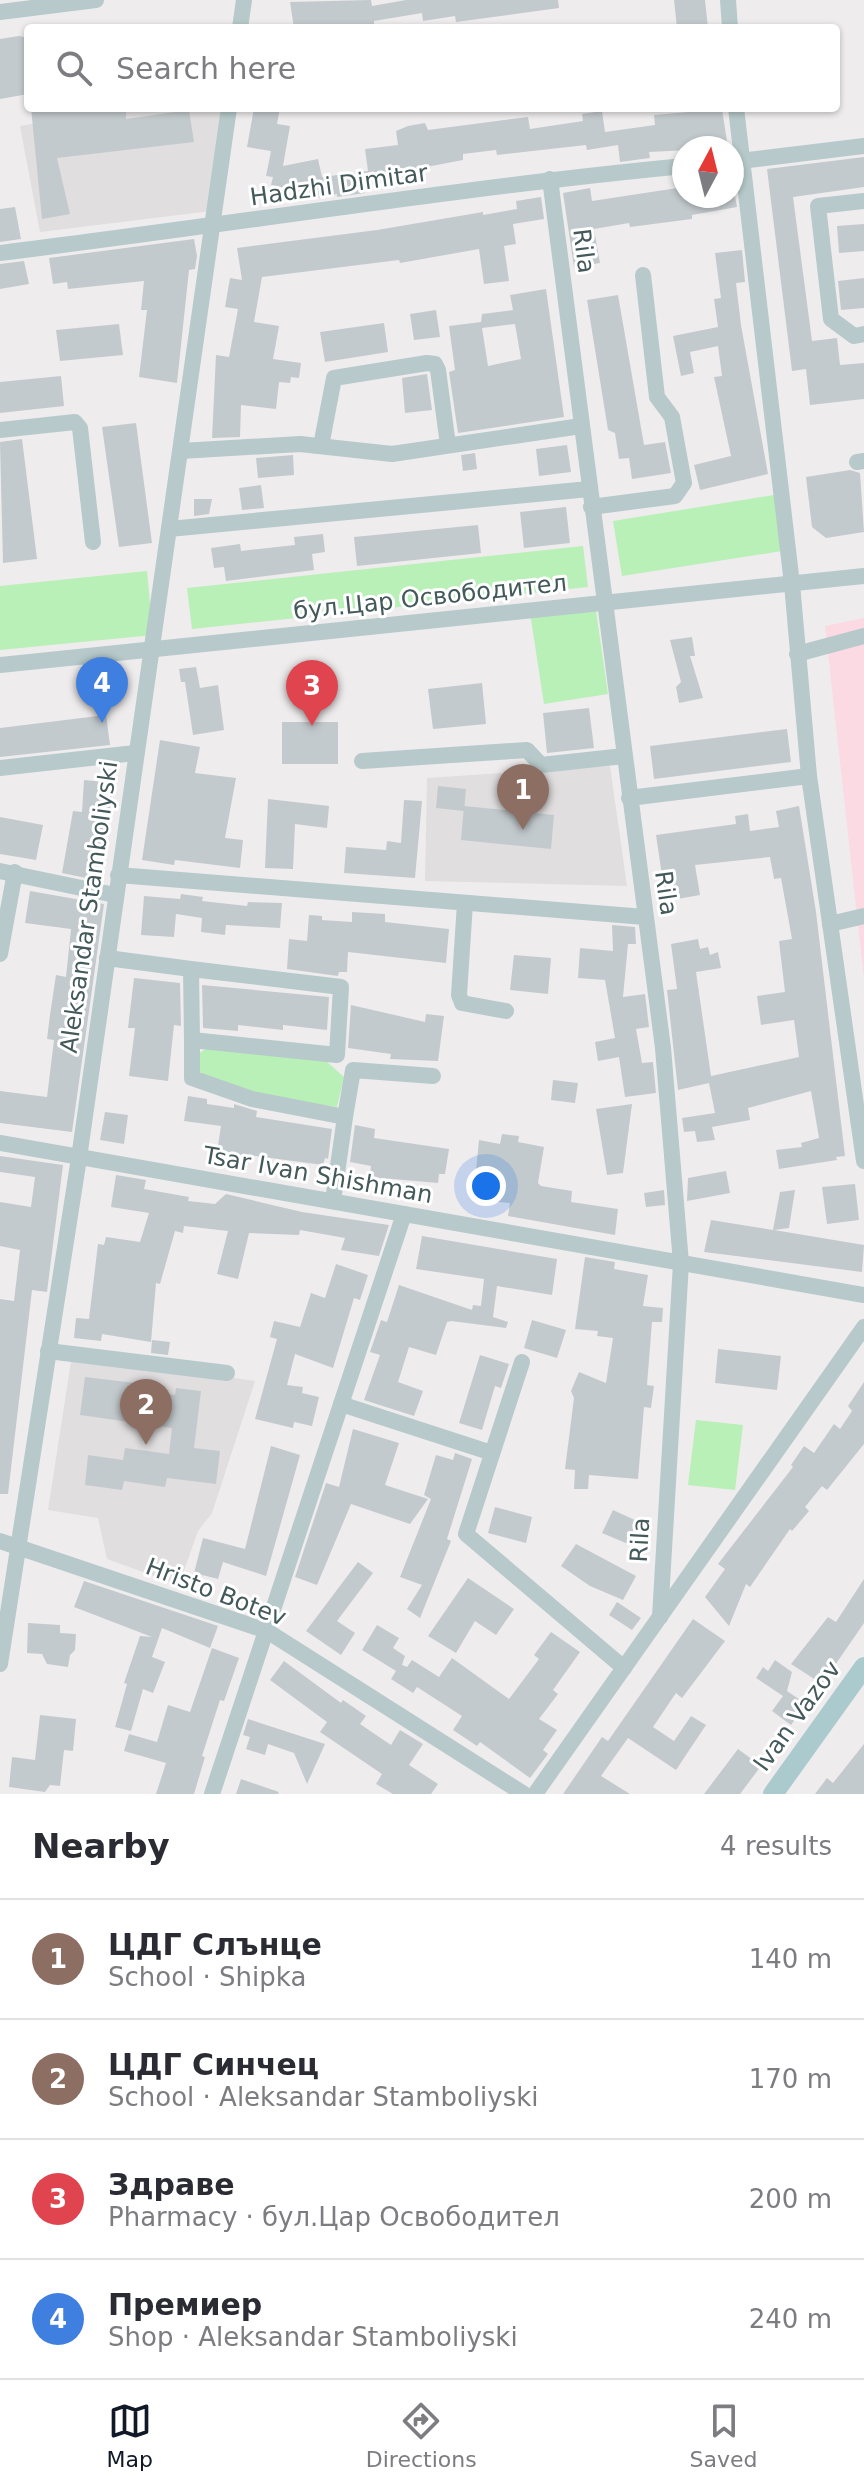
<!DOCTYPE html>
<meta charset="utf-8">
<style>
:root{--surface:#fff;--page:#f2f2f3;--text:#2b2b33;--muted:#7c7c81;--line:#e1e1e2;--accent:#111827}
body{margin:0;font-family:"DejaVu Sans",sans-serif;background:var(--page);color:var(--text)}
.compass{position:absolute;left:672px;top:136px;width:72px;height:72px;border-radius:50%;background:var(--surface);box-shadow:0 2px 6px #0004;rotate:7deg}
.you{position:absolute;left:486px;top:1186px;width:28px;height:28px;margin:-20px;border:6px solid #fff;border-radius:50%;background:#1a73e8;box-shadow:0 0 0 12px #1a73e833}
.badge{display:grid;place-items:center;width:52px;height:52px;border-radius:50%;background:var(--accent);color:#fff;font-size:26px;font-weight:700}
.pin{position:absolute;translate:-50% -66px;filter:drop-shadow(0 2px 4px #0008)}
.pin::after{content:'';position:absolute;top:42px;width:28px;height:24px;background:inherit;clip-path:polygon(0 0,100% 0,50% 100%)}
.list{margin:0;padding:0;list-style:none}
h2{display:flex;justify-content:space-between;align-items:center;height:104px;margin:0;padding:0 32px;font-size:34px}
h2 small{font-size:26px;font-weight:400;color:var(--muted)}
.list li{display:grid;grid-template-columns:52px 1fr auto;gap:24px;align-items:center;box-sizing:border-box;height:120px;padding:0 32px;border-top:2px solid var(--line)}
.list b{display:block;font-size:30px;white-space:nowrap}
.list p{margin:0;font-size:26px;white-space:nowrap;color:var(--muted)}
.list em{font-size:26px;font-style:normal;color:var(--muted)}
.icon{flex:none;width:44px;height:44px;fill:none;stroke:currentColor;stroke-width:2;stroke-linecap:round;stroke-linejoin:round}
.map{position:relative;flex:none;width:864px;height:1794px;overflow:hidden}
.search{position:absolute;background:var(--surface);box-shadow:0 2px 6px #0004;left:24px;right:24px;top:24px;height:88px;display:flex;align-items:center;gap:20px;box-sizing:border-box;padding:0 28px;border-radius:8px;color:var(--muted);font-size:30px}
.sheet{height:584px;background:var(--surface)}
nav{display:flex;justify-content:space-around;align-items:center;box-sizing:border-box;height:112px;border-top:2px solid var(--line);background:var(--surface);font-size:22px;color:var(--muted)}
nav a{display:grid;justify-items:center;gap:4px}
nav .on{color:var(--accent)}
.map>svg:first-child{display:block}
.education{fill:#e0dedf}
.medical{fill:#fbdae4}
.green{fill:#b8f0b7}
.building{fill:#c3cacd;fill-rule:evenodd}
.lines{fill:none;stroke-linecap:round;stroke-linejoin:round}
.minor{stroke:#b7c9ca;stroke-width:16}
.major{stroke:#aacacd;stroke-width:20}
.labels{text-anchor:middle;stroke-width:6;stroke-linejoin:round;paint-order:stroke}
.street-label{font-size:24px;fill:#44595a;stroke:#fff}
</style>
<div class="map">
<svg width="864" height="1794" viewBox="0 0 864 1794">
<rect width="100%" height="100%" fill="#efeced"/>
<g class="education">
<path d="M126,108H202L225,112L211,211L40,232L20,126Z"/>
<path d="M610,766L627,886L425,881L427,778Z"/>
<path d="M72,1355L255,1381L212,1513L198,1531L179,1585L107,1559L98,1518L48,1510Z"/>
</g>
<path class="medical" d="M864,618V979L825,626Z"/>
<g class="green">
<path d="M774,495L782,551L622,576L613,521Z"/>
<path d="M583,546L588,587L192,629L187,588Z"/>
<path d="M147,571L153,635L0,650V586Z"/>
<path d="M594,597L608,694L544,704L529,606Z"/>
<path d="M207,1048L325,1060L344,1077L337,1107C295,1100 229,1101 198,1070V1054Z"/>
<path d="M696,1420L743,1425L735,1490L688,1485Z"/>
</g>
<g class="building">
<path d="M371,0L372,6L406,0H558L559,8L456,22L455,16L423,21L422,13L374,21V28H294L290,2Z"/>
<path d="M674,0H705L708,28H677Z"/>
<path d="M19,36L28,38V94L0,99V39Z"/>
<path d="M31,108H126V119L189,110L194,142L57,158L70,214L42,219Z"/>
<path d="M254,108H280L277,124L290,126L283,166L318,159L322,177L368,171L365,149L398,145L396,131L408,126L425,123L428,130L528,117L530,129L583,121L582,114L602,111L605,132L655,125L654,115L722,109L728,148L649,152L650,158L620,162L618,145L587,150L586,145L497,155L496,150L463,154V160L395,173L396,181L364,186L365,193L337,197V194L298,202L296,190L271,185L273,177L266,176L271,151L247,147Z"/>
<path d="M864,157V187L793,197L812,341L837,338L840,365L864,363V399L810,405L806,369L792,371L767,169Z"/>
<path d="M684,187V196H735L737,207L692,215V219L630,227L629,223L594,229L600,263L574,267L563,193L590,188L592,201Z"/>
<path d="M541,197L544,219L513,224L516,244L504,246L509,281L484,284L479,249L400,263L399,260L262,277L254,322L279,326L273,359L301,363L299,378L291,377L290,383L279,382L276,409L241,405L240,437L212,438L216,355L229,357L238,309L225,307L230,278L242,280L237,248L377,230L483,212V215L517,209L516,201Z"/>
<path d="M15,207L21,239L0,242V209Z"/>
<path d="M864,224V251L839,253L837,226Z"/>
<path d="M194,239L197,256L195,269L189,270L177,383L139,377L147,310H141L144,281L68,289L67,282L53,284L49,258Z"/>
<path d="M742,250L745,282L736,283L741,325L768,474L700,490L694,465L731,456L714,377L722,376L718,346L690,352L694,373L681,376L673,336L718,327L714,299L721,298L715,253Z"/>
<path d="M24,261L29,284L0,289V264Z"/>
<path d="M864,278V308L841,310L838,281Z"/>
<path d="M546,289L564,417L458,433L449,372L455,370L449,326L481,322L482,314L513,310L510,295ZM515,324L521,359L488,366L482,328Z"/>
<path d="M618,295L644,445L665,442L671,473L632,479L629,458L619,459L615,433L608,430L587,300Z"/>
<path d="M436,310L440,337L414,340L410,314Z"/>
<path d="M384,323L388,352L325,362L320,332Z"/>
<path d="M119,324L123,355L60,361L56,330Z"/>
<path d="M427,374L432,410L405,413L402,378Z"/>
<path d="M61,376L64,406L0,413V382Z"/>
<path d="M136,423L152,543L119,547L102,427Z"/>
<path d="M22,439L37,559L3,563L0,442Z"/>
<path d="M567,445L571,472L539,476L536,449Z"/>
<path d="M475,453L477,469L463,471L461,455Z"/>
<path d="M293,455L294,475L258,478L256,458Z"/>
<path d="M850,470L860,473L864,532L826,538L812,527L806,477Z"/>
<path d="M261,485L264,508L242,510L239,488Z"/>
<path d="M194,499H212L209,514L194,516Z"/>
<path d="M566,507L570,543L524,548L520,512Z"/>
<path d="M478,525L481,553L357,566L354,537Z"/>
<path d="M323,534L325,552L312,554L314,570L226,581L224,567L214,568L211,548L240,544L241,551L295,545L294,537Z"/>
<path d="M692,637L695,656H690L703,698L679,703L676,687L681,682L670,640Z"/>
<path d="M196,667L200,688L218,685L224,730L193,735L185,682H181L179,669Z"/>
<path d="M482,683L486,724L433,729L428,689Z"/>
<path d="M589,708L594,748L547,753L543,713Z"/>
<path d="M106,715L110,745L0,757V728Z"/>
<rect x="282" y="722" width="56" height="42"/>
<path d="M787,729L791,762L654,779L650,746Z"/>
<path d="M160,740L200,747L195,773L236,778L225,838L243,840L240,868L175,860L174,865L142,860Z"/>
<path d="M84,780L113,783L106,842L96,880L62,873L73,811L82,812Z"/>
<path d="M438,786L466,789L464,811L436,808Z"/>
<path d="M268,799L329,806L327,828L295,824L293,869L265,868Z"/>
<path d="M404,800L422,801L415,878L344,873L346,847L386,850L387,841L401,843Z"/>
<path d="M464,806L554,815L551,849L461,840Z"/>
<path d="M799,806L816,912L845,1156L836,1157L837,1160L779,1169L776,1150L802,1147L801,1143L819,1138L811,1091L748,1108L750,1120L712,1127L715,1140L697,1142L695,1131L684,1132L682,1118L715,1113L709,1083L678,1090L667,990L677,989L671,944L698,939L700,949L708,947L710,955L718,952L721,968L696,972L711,1076L799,1057L794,1020L761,1025L757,996L785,992L779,941L792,939L781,878L774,879L770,857L695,865L700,895L660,902L657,883L663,882L656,835L736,824L735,816L748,814L750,831L779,827L776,811Z"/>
<path d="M0,817L43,825L36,860L0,854Z"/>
<path d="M30,891L104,904L72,1132L0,1123V1091L47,1097L54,1040L47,1039L50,1015L56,975L66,977L71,929L25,923Z"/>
<path d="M181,894L203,897L202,901L247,906L248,902L282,903L280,928L226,925L225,935L201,932L202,918L176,914L174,937L141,935L144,896L180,899Z"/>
<path d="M352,912L385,914V922L449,929L446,963L348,952L347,972H339L338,976L287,969L289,939L307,941L309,915L322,916V920L352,922Z"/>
<path d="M612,925L635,927L636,944H628L623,997L645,994L649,1027L636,1029L642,1063L653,1062L656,1093L625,1097L619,1057L598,1061L595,1042L615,1038L605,980L578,978L580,948L613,951Z"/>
<path d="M514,955L551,958L548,994L510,990Z"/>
<path d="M134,978L180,983L181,1026L174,1025L168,1081L129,1076L135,1028H128Z"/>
<path d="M202,985L329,997L327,1030L283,1025V1030L238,1025V1031L203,1028Z"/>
<path d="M351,1005L425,1022L426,1014L444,1016L438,1061L390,1059L391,1054L348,1048Z"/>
<path d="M553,1080L578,1083L575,1103L551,1100Z"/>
<path d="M188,1096L207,1099V1104L234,1108V1104L257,1111L256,1117L332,1129L328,1159L325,1158L323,1165L241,1154L239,1163L216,1159L221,1126L184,1121Z"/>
<path d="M632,1104L623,1173L607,1175L596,1109Z"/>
<path d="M105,1112L128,1115L124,1144L100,1140Z"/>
<path d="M355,1125L375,1129L374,1138L449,1149L445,1174H439L438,1183L370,1177L371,1166L350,1162Z"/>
<path d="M502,1134L519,1136L518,1142L544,1147L538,1183L541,1186L572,1191L571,1202L618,1209L615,1235L508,1216L510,1203L473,1200L479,1140L500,1144Z"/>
<path d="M0,1156L63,1165L47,1292L32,1290L8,1494H0V1299L14,1301L20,1250L0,1246V1202L31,1207L35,1177L0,1172Z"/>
<path d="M726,1171L730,1193L687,1201L688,1178Z"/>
<path d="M116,1175L146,1180L144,1189L189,1197L188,1201L215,1204L226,1194L302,1212L389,1225L379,1256L341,1250L345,1238L300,1230L299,1235L249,1233L238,1279L217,1274L228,1231L184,1226L183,1233L175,1231L160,1284L156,1283L151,1342L102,1334L101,1341L74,1338L76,1318L89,1319L98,1244L104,1245L106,1237L140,1242L149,1213L111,1207Z"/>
<path d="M855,1184L859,1220L827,1224L822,1187Z"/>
<path d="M664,1190L665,1205L646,1207L644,1193Z"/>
<path d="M795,1190L789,1228L774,1230L864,1245L862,1272L704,1252L711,1220L773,1230L780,1192Z"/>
<path d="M422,1236L557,1259L552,1295L497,1286L493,1317L508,1322L506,1328L451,1321L447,1322L436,1355L409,1347L398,1382L423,1391L414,1416L364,1400L380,1355L370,1352L381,1320L387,1322L399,1285L472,1310L473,1305L481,1306L484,1279L416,1269Z"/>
<path d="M585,1257L615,1262L614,1269L648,1275L643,1306L663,1308L662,1322H652L647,1385L654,1386L651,1408L644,1407L638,1479L589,1475L588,1489H574L575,1470L565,1469L574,1398L571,1391L579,1372L606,1383L613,1338L597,1336L598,1331L575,1329Z"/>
<path d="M336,1264L368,1275L360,1300L354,1298L333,1368L295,1354L287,1385L303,1387L302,1393L319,1397L312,1426L294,1422L293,1428L255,1419L277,1339L270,1337L274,1321L300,1327L311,1293L325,1298Z"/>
<path d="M532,1320L566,1330L557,1358L524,1348Z"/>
<path d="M152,1340L170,1342L168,1355L151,1353Z"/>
<path d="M718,1349L781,1356L777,1390L715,1383Z"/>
<path d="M480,1355L509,1364L501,1388L495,1386L482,1430L459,1423Z"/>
<path d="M85,1377L135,1383L134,1390L175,1395L176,1388L201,1391L194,1448L220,1451L216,1484L167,1478L165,1487L124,1481L122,1490L85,1485L88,1455L123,1460L125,1448L169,1454L172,1428L80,1415Z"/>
<path d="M864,1382V1444L827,1490L822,1486L805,1507L809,1511L792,1531L790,1529L750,1587L746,1584L729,1626L705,1597L725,1569L718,1564L793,1467L791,1465L804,1446L814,1453L834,1424L840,1429L852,1411L848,1406Z"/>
<path d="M353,1429L399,1443L385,1485L428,1499L410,1524L351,1504L317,1585L295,1577L326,1483L339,1487Z"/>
<path d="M271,1446L300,1455L266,1576L223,1562L218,1579L194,1573L203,1538L245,1549Z"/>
<path d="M455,1453L472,1459L447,1539L451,1541L420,1618L407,1609L422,1585L400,1577L431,1499L424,1495L436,1455L453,1460Z"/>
<path d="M495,1507L532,1517L526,1543L488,1533Z"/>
<path d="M613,1510L637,1521L628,1544L602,1533Z"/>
<path d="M576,1544L636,1576L623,1600L590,1586L561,1566Z"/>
<path d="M358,1562L373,1573L337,1621L355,1633L341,1655L306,1631Z"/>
<path d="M468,1578L514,1609L496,1635L475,1621L456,1653L428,1636Z"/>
<path d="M864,1579V1623L822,1684L791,1664L828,1617L836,1622Z"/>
<path d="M84,1581L218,1626L210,1648L162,1628L152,1657L165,1662L153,1693L143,1689L131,1731L115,1727L127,1684L124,1683L140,1636L152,1637L74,1607Z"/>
<path d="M617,1602L641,1618L632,1630L609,1615Z"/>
<path d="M693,1619L725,1641L682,1698L676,1693L653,1727L674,1741L691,1716L706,1725L676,1770L628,1738L601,1776L630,1794H563L602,1737L608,1741Z"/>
<path d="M28,1623L60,1625V1633L76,1634L75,1650L70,1655L68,1667L47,1664L42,1654L27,1653Z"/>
<path d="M377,1625L399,1638L393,1648L405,1656L402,1665L407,1667L412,1660L439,1677L452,1658L509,1699L539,1659L534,1655L551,1632L580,1652L553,1690L558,1694L539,1719L557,1730L543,1750L548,1754L530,1778L480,1742L477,1746L453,1730L462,1716L417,1687L413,1693L391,1679L396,1671L362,1650Z"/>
<path d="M212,1648L239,1658L224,1701L220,1700L202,1756L205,1757L194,1794H156L166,1763L124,1751L129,1734L157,1742L168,1705L190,1712Z"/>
<path d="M775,1660L792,1672L787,1691L806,1704L791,1725L772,1711L783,1696L756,1678L763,1667L768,1671Z"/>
<path d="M284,1661L341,1703L343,1700L366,1716L360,1724L391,1745L400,1730L423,1744L409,1765L438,1784L431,1794H393L376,1784L382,1774L320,1732L327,1722L270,1680Z"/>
<path d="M40,1715L76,1719L73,1751L64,1750L60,1786L50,1785L45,1792L9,1787L12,1757L35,1760Z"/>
<path d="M248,1719L325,1744L307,1784L294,1753L268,1744L265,1755L246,1749L250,1737L243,1735Z"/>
<path d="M864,1744V1794H815L827,1778L833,1783Z"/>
<path d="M738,1749L761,1766L740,1794H704Z"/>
<path d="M241,1779L279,1792L278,1794H236Z"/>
</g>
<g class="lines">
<g class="minor">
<path d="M728,0L730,28"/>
<path d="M0,12L96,0"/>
<path d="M240,28L244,0"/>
<path d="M736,108L792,584L809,776L864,1161"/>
<path d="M732,162L864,146"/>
<path d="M550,179L663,1048L681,1263L660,1617"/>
<path d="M864,201L818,206L831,319L854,336L864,334"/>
<path d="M0,253C228,225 455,188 684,166"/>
<path d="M0,430L75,422L80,428L93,542"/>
<path d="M321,446L334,378L427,363L435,364L438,370L448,445"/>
<path d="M181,451L300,444L392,454L581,426"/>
<path d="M857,462L864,461"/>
<path d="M591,507L675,496L684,483L672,417L657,397L643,275"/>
<path d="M169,529L589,489"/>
<path d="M797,654L864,636"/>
<path d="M0,665L864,576"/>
<path d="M362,761L527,750L541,765L624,756"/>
<path d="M0,768L135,753"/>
<path d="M629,798L809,776"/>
<path d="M0,871L115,895"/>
<path d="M118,875L645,917"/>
<path d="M465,903L459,995L462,1003L506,1011"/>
<path d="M830,924L864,916"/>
<path d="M0,954L15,872"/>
<path d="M107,958L191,969L192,1040L337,1055L341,987L191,969"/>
<path d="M192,1040V1078L252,1099L345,1117L333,1201"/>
<path d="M345,1117L353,1070L433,1076"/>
<path d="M0,1143L864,1295"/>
<path d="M48,1351L227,1373"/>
<path d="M522,1362L466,1534L624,1668"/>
<path d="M341,1404L492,1453"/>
<path d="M0,1541L267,1631L524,1794"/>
<path d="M0,1664L79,1158L229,108"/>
<path d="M212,1794L404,1214"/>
<path d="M535,1794L864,1327"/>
</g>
<path class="major" d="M773,1794L864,1667"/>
</g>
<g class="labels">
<g class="street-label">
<text transform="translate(339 185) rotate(-8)" y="8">Hadzhi Dimitar</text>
<text transform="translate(584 251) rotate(83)" y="8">Rila</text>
<text transform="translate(430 597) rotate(-6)" y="8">бул.Цар Освободител</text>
<text transform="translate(666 893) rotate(82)" y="8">Rila</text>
<text transform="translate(89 907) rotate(-82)" y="8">Aleksandar Stamboliyski</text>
<text transform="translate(318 1175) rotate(10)" y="8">Tsar Ivan Shishman</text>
<text transform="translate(640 1540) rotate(-87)" y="8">Rila</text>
<text transform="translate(216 1592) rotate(21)" y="8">Hristo Botev</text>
<text transform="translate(797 1716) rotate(-54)" y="8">Ivan Vazov</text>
</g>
</g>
</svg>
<svg class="compass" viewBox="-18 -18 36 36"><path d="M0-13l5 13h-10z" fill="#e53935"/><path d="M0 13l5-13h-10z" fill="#7c7c81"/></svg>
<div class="you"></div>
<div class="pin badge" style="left:523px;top:830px;background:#8d6e63">1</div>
<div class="pin badge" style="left:146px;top:1445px;background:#8d6e63">2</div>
<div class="pin badge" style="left:312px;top:726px;background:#e0444e">3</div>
<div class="pin badge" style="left:102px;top:723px;background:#3f7fe0">4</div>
<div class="search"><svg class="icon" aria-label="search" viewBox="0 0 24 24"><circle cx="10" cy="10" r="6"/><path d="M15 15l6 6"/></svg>Search here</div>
</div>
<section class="sheet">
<h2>Nearby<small>4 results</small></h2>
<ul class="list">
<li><span class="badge" style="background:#8d6e63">1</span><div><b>ЦДГ Слънце</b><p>School · Shipka</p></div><em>140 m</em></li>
<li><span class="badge" style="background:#8d6e63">2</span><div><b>ЦДГ Синчец</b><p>School · Aleksandar Stamboliyski</p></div><em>170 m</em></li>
<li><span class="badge" style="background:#e0444e">3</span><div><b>Здраве</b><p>Pharmacy · бул.Цар Освободител</p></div><em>200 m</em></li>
<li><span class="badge" style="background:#3f7fe0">4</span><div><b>Премиер</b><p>Shop · Aleksandar Stamboliyski</p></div><em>240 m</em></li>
</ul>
</section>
<nav>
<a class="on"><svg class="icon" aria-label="map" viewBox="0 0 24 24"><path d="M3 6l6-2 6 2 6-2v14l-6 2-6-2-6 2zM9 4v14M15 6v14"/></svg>Map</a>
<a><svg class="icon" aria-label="directions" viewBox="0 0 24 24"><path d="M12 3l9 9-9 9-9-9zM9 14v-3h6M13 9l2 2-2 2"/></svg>Directions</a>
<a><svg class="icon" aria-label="saved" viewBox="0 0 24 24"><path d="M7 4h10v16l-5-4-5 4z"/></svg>Saved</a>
</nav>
